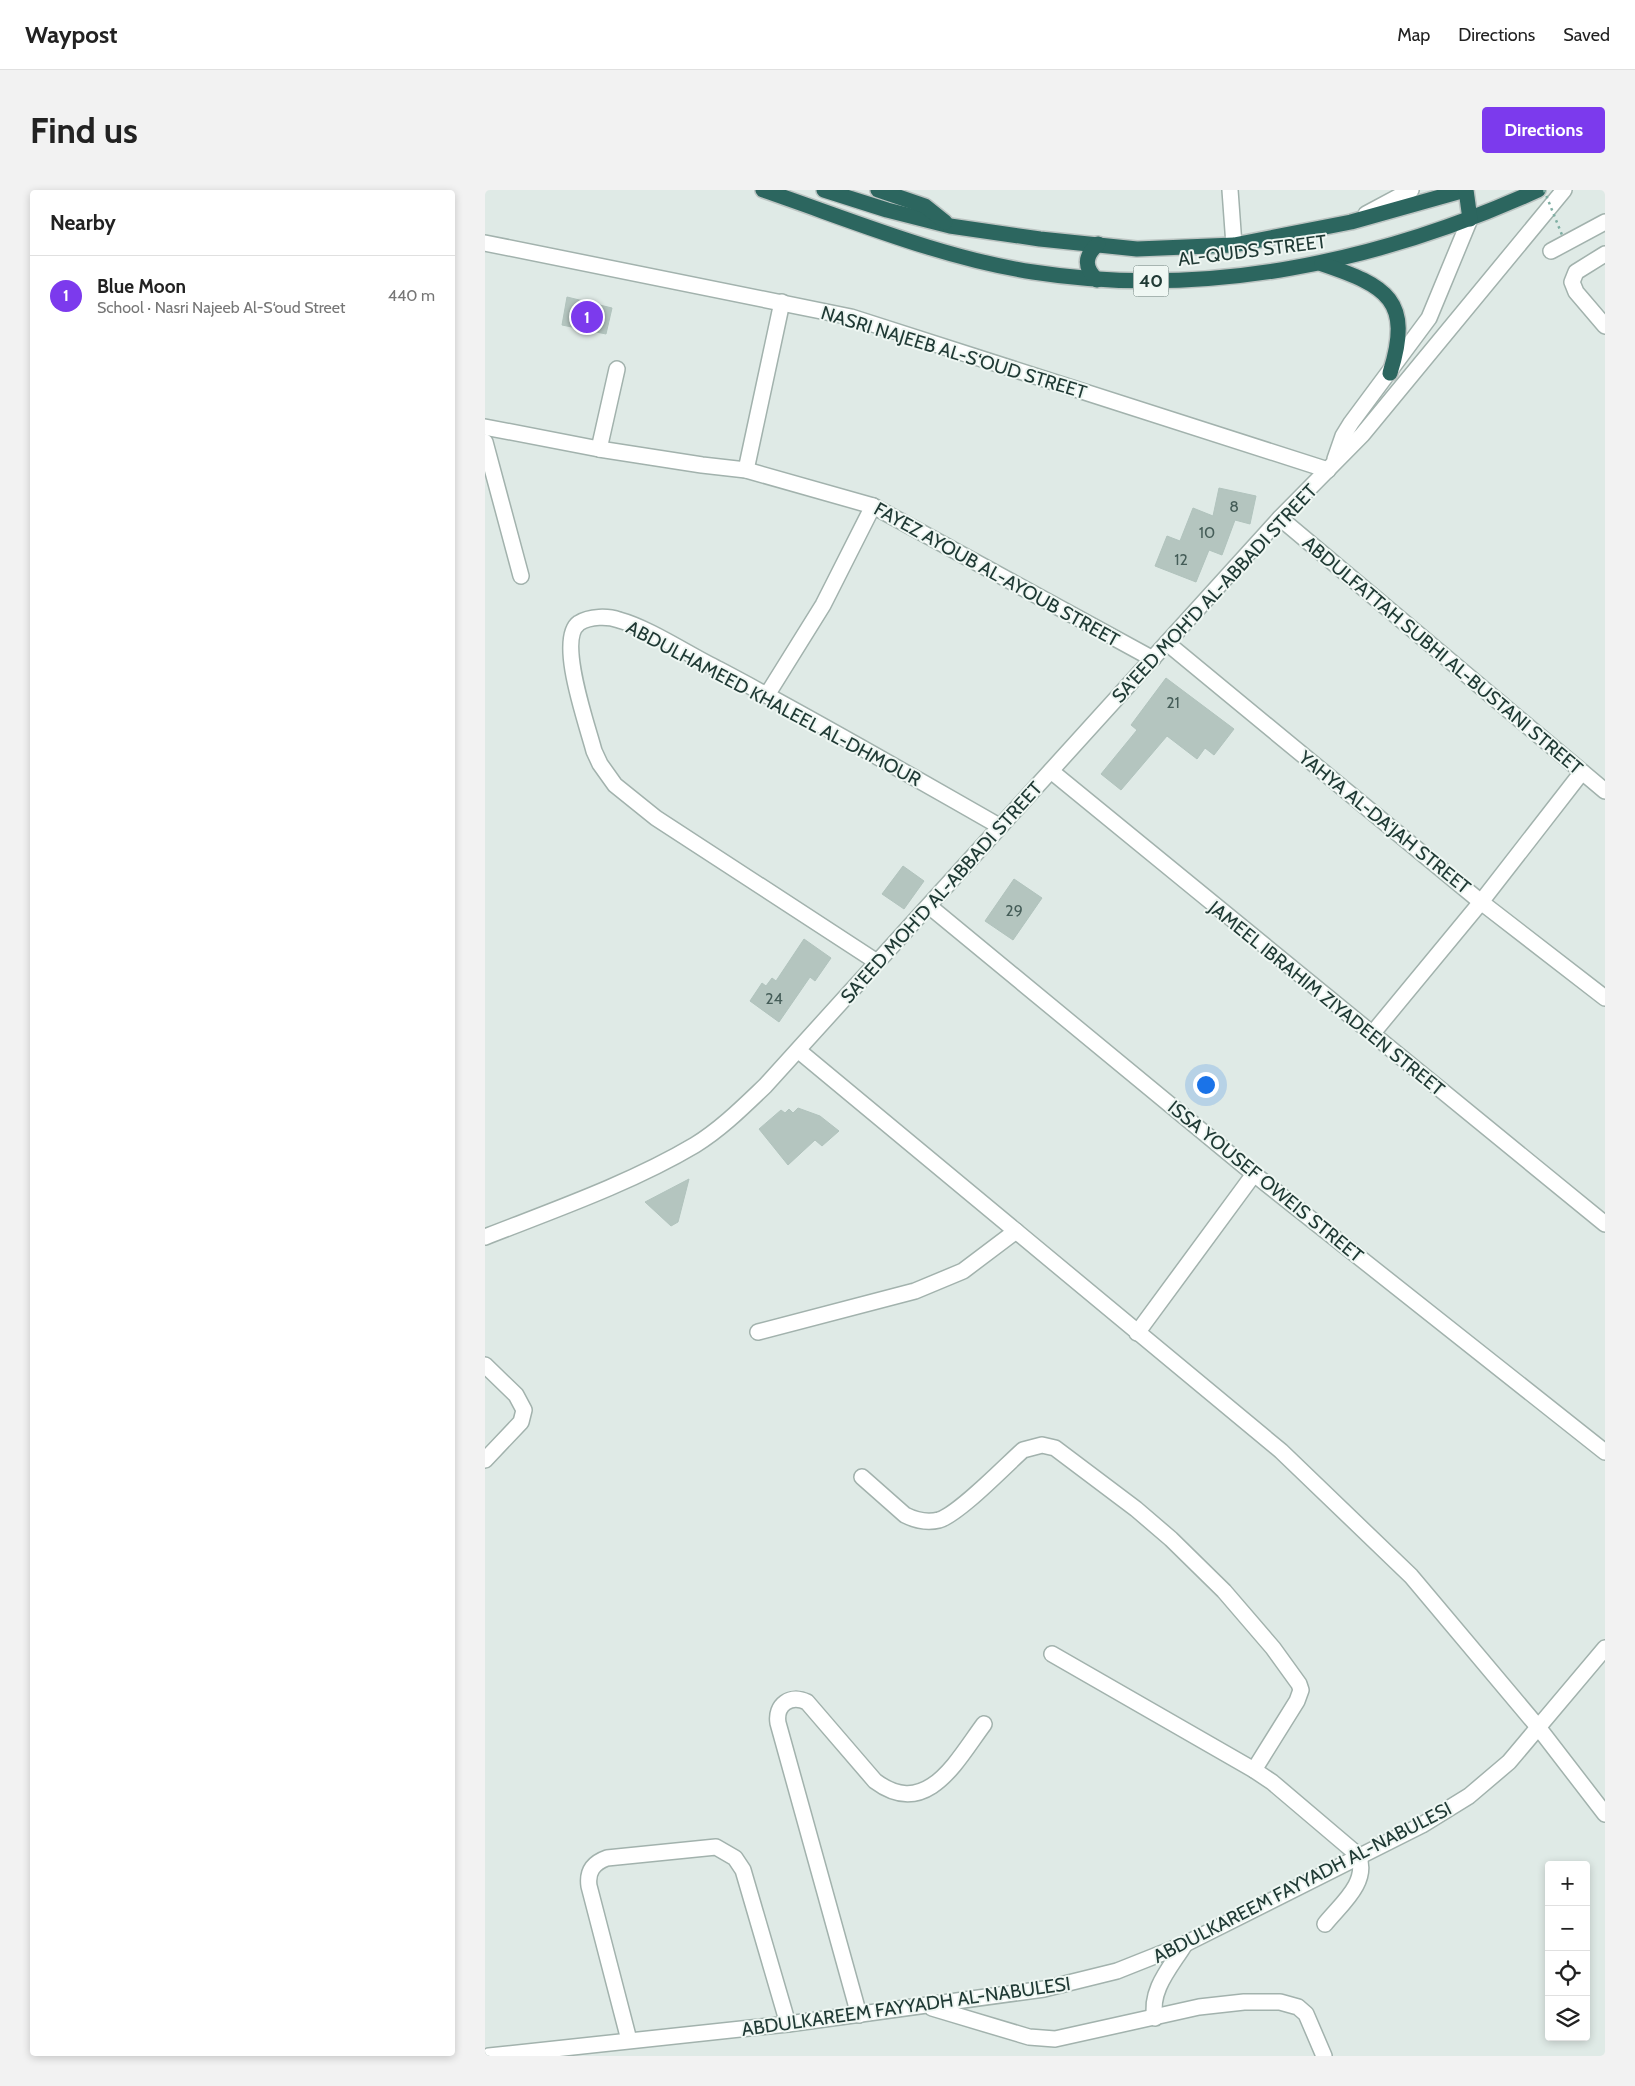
<!DOCTYPE html>
<meta charset="utf-8">
<style>
:root{--surface:#fff;--page:#f2f2f2;--text:#222;--muted:#767676;--line:#e0e0e0;--accent:#7c3aed}
body{margin:0;font-family:Cabin,sans-serif;background:var(--page);color:var(--text)}
.controls{position:absolute;right:15px;bottom:15px;display:grid;overflow:hidden;border-radius:5px;box-shadow:0 2px 8px #0003}
.controls button{width:45px;height:45px;display:grid;place-items:center;padding:0;border:0;border-bottom:1px solid var(--line);background:var(--surface);color:var(--text);font:25px sans-serif}
.you{position:absolute;left:720px;top:894px;width:18px;height:18px;margin:-12px;border:4px solid #fff;border-radius:50%;background:#1a73e8;box-shadow:0 0 0 8px #1a73e833}
.badge{display:grid;place-items:center;width:32px;height:32px;border-radius:50%;background:var(--accent);color:#fff;font-size:16px;font-weight:700}
.pin{position:absolute;translate:-50% -50%;border:2px solid #fff;box-shadow:0 1px 5px #0006}
.list{margin:0;padding:0;list-style:none}
h2{display:flex;justify-content:space-between;align-items:center;height:65px;margin:0;padding:0 20px;font-size:21px}
h2 small{font-size:16px;font-weight:400;color:var(--muted)}
.list li{display:grid;grid-template-columns:32px 1fr auto;gap:15px;align-items:center;box-sizing:border-box;height:80px;padding:0 20px;border-top:1px solid var(--line)}
.list b{display:block;font-size:19px;white-space:nowrap}
.list p{margin:0;font-size:16px;white-space:nowrap;color:var(--muted)}
.list em{font-size:16px;font-style:normal;color:var(--muted)}
.icon{flex:none;width:28px;height:28px;fill:none;stroke:currentColor;stroke-width:2;stroke-linecap:round;stroke-linejoin:round}
.map{position:relative;flex:none;width:1120px;height:1866px;overflow:hidden;border-radius:5px}
header{display:flex;align-items:center;gap:30px;box-sizing:border-box;height:70px;padding:0 25px;background:var(--surface);border-bottom:1px solid var(--line)}
header strong{font-size:24px}
nav{display:flex;gap:28px;margin-inline-start:auto;font-size:18px}
.intro{display:flex;align-items:center;justify-content:space-between;box-sizing:border-box;height:120px;padding:0 30px}
h1{margin:0;font-size:35px}
.button{padding:12px 22px;border-radius:5px;background:var(--accent);color:#fff;font-size:18px;font-weight:700}
main{display:flex;gap:30px;padding:0 30px}
aside{flex:1;background:var(--surface);border-radius:5px;box-shadow:0 2px 8px #0003}
.map>svg:first-child{display:block}
.building{fill:#b4c5bf;stroke:#b1c3bd}
.lines{fill:none;stroke-linecap:round;stroke-linejoin:round}
.minor-casing{stroke:#a2b2ad;stroke-width:18}
.highway-casing{stroke:#bcc4c2;stroke-width:18}
.minor{stroke:#fff;stroke-width:15}
.highway{stroke:#2c665f;stroke-width:15}
.path-bridge{stroke:#7faea3;stroke-width:2.5;stroke-dasharray:2.5 4;stroke-linecap:butt}
.labels{text-anchor:middle;stroke-width:4;stroke-linejoin:round;paint-order:stroke}
.number-label{font-size:16px;fill:#455d58}
.shield{fill:#eff7f3;stroke:#5e736e;stroke-width:1}
.shield-label{font-size:18px;font-weight:bold;fill:#203a35}
.street-label{font-size:19px;fill:#203a35;stroke:#eff7f3}
</style>
<header>
<strong>Waypost</strong>
<nav><a>Map</a><a>Directions</a><a>Saved</a></nav>
</header>
<div class="intro"><h1>Find us</h1><a class="button">Directions</a></div>
<main>
<aside>
<h2>Nearby<small></small></h2>
<ul class="list">
<li><span class="badge">1</span><div><b>Blue Moon</b><p>School · Nasri Najeeb Al-S‘oud Street</p></div><em>440 m</em></li>
</ul>
</aside>
<div class="map">
<svg width="1120" height="1866" viewBox="0 0 1120 1866">
<rect width="100%" height="100%" fill="#dfeae6"/>
<g class="building">
<path d="M82,107L127,118L121,144L77,135Z"/>
<path d="M734,298L771,306L765,334L750,330L737,365L724,360L711,392L670,376L682,346L695,351L708,318L728,326Z"/>
<path d="M681,488L749,539L729,565L720,558L712,569L682,546L636,600L616,584L652,540L646,535Z"/>
<path d="M418,676L439,691L419,719L397,704Z"/>
<path d="M529,689L557,708L528,750L500,731Z"/>
<path d="M319,749L346,768L330,791L325,787L294,832L265,811L277,793L281,796L287,788L291,791Z"/>
<path d="M313,918L335,926L354,941L337,956L330,950L303,975L274,939L296,920L300,923L304,919L308,923Z"/>
<path d="M204,989L193,1032L186,1036L160,1012Z"/>
</g>
<g class="lines">
<g class="minor-casing">
<g id="minor">
<path d="M745,0L749,55"/>
<path d="M881,24L926,0"/>
<path d="M0,53L366,127L843,280"/>
<path d="M1066,61L1120,32"/>
<path d="M1120,64L1091,82L1087,92L1091,102L1120,136"/>
<path d="M0,237L114,259L217,275L261,280L388,316L668,469"/>
<path d="M0,252L36,386"/>
<path d="M114,259L132,179"/>
<path d="M850,269L858,246L866,233L944,128L985,29"/>
<path d="M261,280L297,112"/>
<path d="M795,328L1120,601"/>
<path d="M682,453L996,712L1120,808"/>
<path d="M282,505L338,415L388,316"/>
<path d="M566,581L1120,1034"/>
<path d="M444,716L769,984L1120,1262"/>
<path d="M392,772L171,628L130,595L115,574L109,561C103,537 71,449 94,433C105,426 123,426 134,430C164,438 204,465 233,479C328,529 421,583 514,636"/>
<path d="M887,844L996,712L1097,582"/>
<path d="M314,861L796,1261L926,1386L1053,1537L1120,1624"/>
<path d="M0,1047C69,1020 146,993 210,955C236,939 258,917 280,896L795,328L877,245L1079,0"/>
<path d="M273,1142L430,1101L478,1081L531,1041"/>
<path d="M652,1143L769,984"/>
<path d="M0,1175L31,1205L39,1220L36,1232L0,1270"/>
<path d="M377,1287L420,1325C430,1330 442,1333 454,1330C474,1324 520,1276 538,1260L557,1255L570,1258L651,1319L686,1349L739,1401L788,1458L814,1494L816,1500L812,1511L769,1580"/>
<path d="M567,1464L769,1580L787,1592L873,1665C885,1692 855,1715 840,1734"/>
<path d="M447,1818L544,1847L570,1849L714,1817L759,1812H795L813,1817L821,1824L839,1866"/>
<path d="M374,1825L293,1533C290,1515 305,1504 322,1512L390,1591C442,1630 472,1570 499,1534"/>
<path d="M670,1828C664,1800 686,1777 700,1754"/>
<path d="M144,1850L104,1696C102,1682 108,1673 122,1668L231,1657L250,1668L258,1680L303,1834"/>
<path d="M4,1866L303,1834L559,1799L632,1781L700,1754L937,1635L984,1606L1024,1572L1120,1458"/>
</g>
</g>
<g class="highway-casing">
<g id="highway">
<path d="M278,0C366,30 456,68 548,82C721,109 895,72 1053,0"/>
<path d="M339,0L402,20L465,36L555,49L652,59L749,55L866,32L980,0"/>
<path d="M393,0L440,16L460,32"/>
<path d="M981,0L985,29"/>
<path d="M837,74C902,96 928,110 905,183"/>
<path d="M612,90C599,78 599,66 613,54"/>
</g>
</g>
<use href="#minor" class="minor"/>
<use href="#highway" class="highway"/>
<path class="path-bridge" d="M1059,0L1077,45"/>
</g>
<g class="labels">
<g class="number-label">
<text x="749" y="322">8</text>
<text x="722" y="348">10</text>
<text x="696" y="375">12</text>
<text x="688" y="518">21</text>
<text x="529" y="726">29</text>
<text x="289" y="814">24</text>
</g>
<rect class="shield" x="648.5" y="75.5" width="35" height="31" rx="4"/>
<g class="shield-label">
<text x="666" y="97">40</text>
</g>
<g class="street-label">
<text transform="translate(767 60) rotate(-7)" y="7">AL-QUDS STREET</text>
<text transform="translate(469 162) rotate(17)" y="7">NASRI NAJEEB AL-S‘OUD STREET</text>
<text transform="translate(512 384) rotate(29)" y="7">FAYEZ AYOUB AL-AYOUB STREET</text>
<text transform="translate(729 403) rotate(-47)" y="7">SA'EED MOH'D AL-ABBADI STREET</text>
<text transform="translate(958 465) rotate(40)" y="7">ABDULFATTAH SUBHI AL-BUSTANI STREET</text>
<text transform="translate(289 513) rotate(28)" y="7">ABDULHAMEED KHALEEL AL-DHMOUR</text>
<text transform="translate(900 632) rotate(39)" y="7">YAHYA AL-DA‘JAH STREET</text>
<text transform="translate(456 702) rotate(-48)" y="7">SA'EED MOH'D AL-ABBADI STREET</text>
<text transform="translate(842 808) rotate(39)" y="7">JAMEEL IBRAHIM ZIYADEEN STREET</text>
<text transform="translate(781 991) rotate(39)" y="7">ISSA YOUSEF OWEIS STREET</text>
<text transform="translate(817 1692) rotate(-27)" y="7">ABDULKAREEM FAYYADH AL-NABULESI</text>
<text transform="translate(421 1816) rotate(-8)" y="7">ABDULKAREEM FAYYADH AL-NABULESI</text>
</g>
</g>
</svg>
<div class="controls">
<button>+</button>
<button>−</button>
<button><svg class="icon" aria-label="locate" viewBox="0 0 24 24"><circle cx="12" cy="12" r="6"/><path d="M12 2v4M12 18v4M2 12h4M18 12h4"/></svg></button>
<button><svg class="icon" aria-label="layers" viewBox="0 0 24 24"><path d="M12 4l9 5-9 5-9-5zM3 14l9 5 9-5"/></svg></button>
</div>
<div class="you"></div>
<div class="pin badge" style="left:102px;top:127px">1</div>
</div>
</main>
